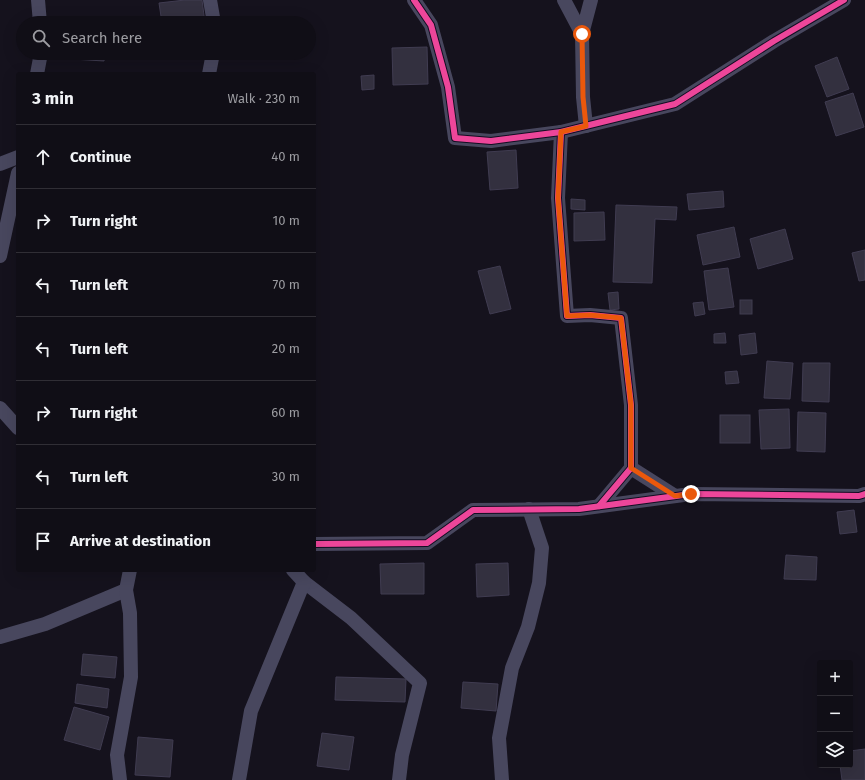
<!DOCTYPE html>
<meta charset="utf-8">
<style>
:root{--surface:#100e16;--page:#19171f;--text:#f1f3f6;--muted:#9c9ca1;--line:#302e35}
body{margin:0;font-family:"Fira Sans",sans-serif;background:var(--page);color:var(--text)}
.controls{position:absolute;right:12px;bottom:12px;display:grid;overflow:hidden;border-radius:4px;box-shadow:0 4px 16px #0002}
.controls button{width:36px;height:36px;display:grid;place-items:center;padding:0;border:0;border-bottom:1px solid var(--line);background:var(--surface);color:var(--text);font:20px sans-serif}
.stop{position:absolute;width:12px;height:12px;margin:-9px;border:3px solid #ea580c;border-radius:50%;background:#fff}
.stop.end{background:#ea580c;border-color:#fff;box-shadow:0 1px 4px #0008}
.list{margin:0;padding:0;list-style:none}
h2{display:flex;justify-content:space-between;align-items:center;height:52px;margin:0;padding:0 16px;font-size:17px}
h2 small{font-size:13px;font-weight:400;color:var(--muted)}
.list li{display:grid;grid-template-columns:26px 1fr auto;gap:12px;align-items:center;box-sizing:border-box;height:64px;padding:0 16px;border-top:1px solid var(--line)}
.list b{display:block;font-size:15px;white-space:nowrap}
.list em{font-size:13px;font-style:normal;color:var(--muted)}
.icon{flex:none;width:22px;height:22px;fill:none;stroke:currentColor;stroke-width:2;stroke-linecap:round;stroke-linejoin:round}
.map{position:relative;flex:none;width:865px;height:780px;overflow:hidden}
.search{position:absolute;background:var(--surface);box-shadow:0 4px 16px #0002;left:16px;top:16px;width:300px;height:44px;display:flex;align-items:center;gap:10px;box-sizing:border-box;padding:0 14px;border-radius:22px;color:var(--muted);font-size:15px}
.panel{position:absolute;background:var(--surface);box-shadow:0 4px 16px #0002;left:16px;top:72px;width:300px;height:500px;border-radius:4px}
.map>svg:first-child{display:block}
.building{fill:#33303f;stroke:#403c51}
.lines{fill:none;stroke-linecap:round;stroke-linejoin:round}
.street{stroke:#48475e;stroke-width:14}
.cycleway-casing{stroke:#120d22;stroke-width:8}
.cycleway{stroke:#ed469a;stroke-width:6}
.route{stroke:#ea580c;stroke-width:5}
</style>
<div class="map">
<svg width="865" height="780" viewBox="0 0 865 780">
<rect width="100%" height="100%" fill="#15121d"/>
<g class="building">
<path d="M185,0H202L205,23H162L159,3Z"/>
<path d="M427,47L428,84L393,85L392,48Z"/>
<path d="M58,53H105L104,61L57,58Z"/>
<path d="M837,57L849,89L827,97L815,66Z"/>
<path d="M374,75V89L362,90L361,76Z"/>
<path d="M853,93L864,127L836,136L825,102Z"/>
<path d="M516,150L518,188L490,190L487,152Z"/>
<path d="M723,191L724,207L689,210L687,194Z"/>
<path d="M571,199L585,200V210L571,209Z"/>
<path d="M616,205L677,207L676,220L655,219L652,283L613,282Z"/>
<path d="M604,212L605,240L574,241V213Z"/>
<path d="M734,227L740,257L703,265L697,235Z"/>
<path d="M785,229L793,259L758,269L750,239Z"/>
<path d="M865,250V280L859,281L852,253Z"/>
<path d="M500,266L511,309L490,314L478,271Z"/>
<path d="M728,268L734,307L709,310L704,271Z"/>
<path d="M618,292L619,309L610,310L608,293Z"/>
<rect x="740" y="300" width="12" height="14"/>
<path d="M703,302L705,314L695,316L693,303Z"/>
<path d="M725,333L726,343H714V334Z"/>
<path d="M755,333L757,353L741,355L739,335Z"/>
<path d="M767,361L793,363L790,399L764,398Z"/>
<path d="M803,363H830L829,402L802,401Z"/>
<path d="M737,371L739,383L726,384L725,372Z"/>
<path d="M789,409L790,448L761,449L759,410Z"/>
<path d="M798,412L826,413L825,452L797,451Z"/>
<rect x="720" y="415" width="30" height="28"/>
<path d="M854,510L857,532L840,534L837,512Z"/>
<path d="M786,555L817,557L816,580L784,579Z"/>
<path d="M424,563V594H381L380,564Z"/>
<path d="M508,563L509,595L477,597L476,564Z"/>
<path d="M83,654L117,657L115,678L81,675Z"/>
<path d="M336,677L406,679L405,702L335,700Z"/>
<path d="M463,682L498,684L496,711L461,708Z"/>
<path d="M77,684L109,689L107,708L75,703Z"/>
<path d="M74,707L109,717L100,750L64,740Z"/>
<path d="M322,733L354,737L349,770L317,766Z"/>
<path d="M138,737L173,740L170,777L135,775Z"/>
<path d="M865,749V780H842L840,765H850V751Z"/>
</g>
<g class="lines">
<g class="street">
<path d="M38,0L40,23"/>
<path d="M210,0L214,23"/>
<path d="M414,0L431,25L448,87L455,138L491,141L561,132L675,104L774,41L844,0"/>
<path d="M564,0L582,34L583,97L586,126"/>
<path d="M582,34L591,0"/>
<path d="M37,74L41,53"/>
<path d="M209,74L213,53"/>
<path d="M561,132L558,198L567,316L590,315L621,318L631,405V468L599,506"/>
<path d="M0,164L18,157"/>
<path d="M0,256L18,173"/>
<path d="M0,408L18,428"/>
<path d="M631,468L675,496"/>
<path d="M314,544L427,543L473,510L579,509L691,494L859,496L865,494"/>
<path d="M304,582L351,618L420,683L402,755L399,780"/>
<path d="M0,637L45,624L126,590"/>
<path d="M120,780L117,755L131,677L130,613L126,590L130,570"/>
<path d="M239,780L251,711L304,582L293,570"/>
<path d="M502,780L499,738L512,668L528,627L539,583L542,548L529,509"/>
</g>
<g class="cycleway-casing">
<g id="cycleway">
<path d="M414,0L431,25L448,87L455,138L491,141L561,132L675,104L774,41L844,0"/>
<path d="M561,132L558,198L567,316L590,315L621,318L631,405V468L599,506"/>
<path d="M314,544L427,543L473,510L579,509L691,494L859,496L865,494"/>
</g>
</g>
<use href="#cycleway" class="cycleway"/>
</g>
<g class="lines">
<path class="route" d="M582,34L583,97L586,126L561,132L558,198L567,316L590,315L621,318L631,405V468L675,496L691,494"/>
</g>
</svg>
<div class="controls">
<button>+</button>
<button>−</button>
<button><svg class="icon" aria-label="layers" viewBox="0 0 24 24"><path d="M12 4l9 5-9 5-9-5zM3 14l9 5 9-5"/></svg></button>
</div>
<div class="stop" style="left:582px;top:34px"></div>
<div class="stop end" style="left:691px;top:494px"></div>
<div class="search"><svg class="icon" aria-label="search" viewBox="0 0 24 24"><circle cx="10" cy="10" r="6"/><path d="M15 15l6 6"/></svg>Search here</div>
<section class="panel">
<h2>3 min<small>Walk · 230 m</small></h2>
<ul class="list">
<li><svg class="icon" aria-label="ahead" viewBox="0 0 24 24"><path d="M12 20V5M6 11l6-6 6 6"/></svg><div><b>Continue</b></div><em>40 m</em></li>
<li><svg class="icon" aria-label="right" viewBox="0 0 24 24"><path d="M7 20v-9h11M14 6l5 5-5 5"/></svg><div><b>Turn right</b></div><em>10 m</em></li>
<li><svg class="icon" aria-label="left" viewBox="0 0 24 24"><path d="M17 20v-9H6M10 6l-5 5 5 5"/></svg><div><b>Turn left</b></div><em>70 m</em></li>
<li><svg class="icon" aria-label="left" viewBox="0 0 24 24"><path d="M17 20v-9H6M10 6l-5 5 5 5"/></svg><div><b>Turn left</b></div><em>20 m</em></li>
<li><svg class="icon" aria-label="right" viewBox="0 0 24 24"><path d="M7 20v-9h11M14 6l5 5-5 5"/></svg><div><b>Turn right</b></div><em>60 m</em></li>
<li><svg class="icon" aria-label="left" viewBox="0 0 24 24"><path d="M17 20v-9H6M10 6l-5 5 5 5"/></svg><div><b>Turn left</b></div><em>30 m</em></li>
<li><svg class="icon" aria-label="arrive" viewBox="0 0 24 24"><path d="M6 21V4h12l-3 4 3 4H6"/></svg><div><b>Arrive at destination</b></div></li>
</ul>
</section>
</div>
